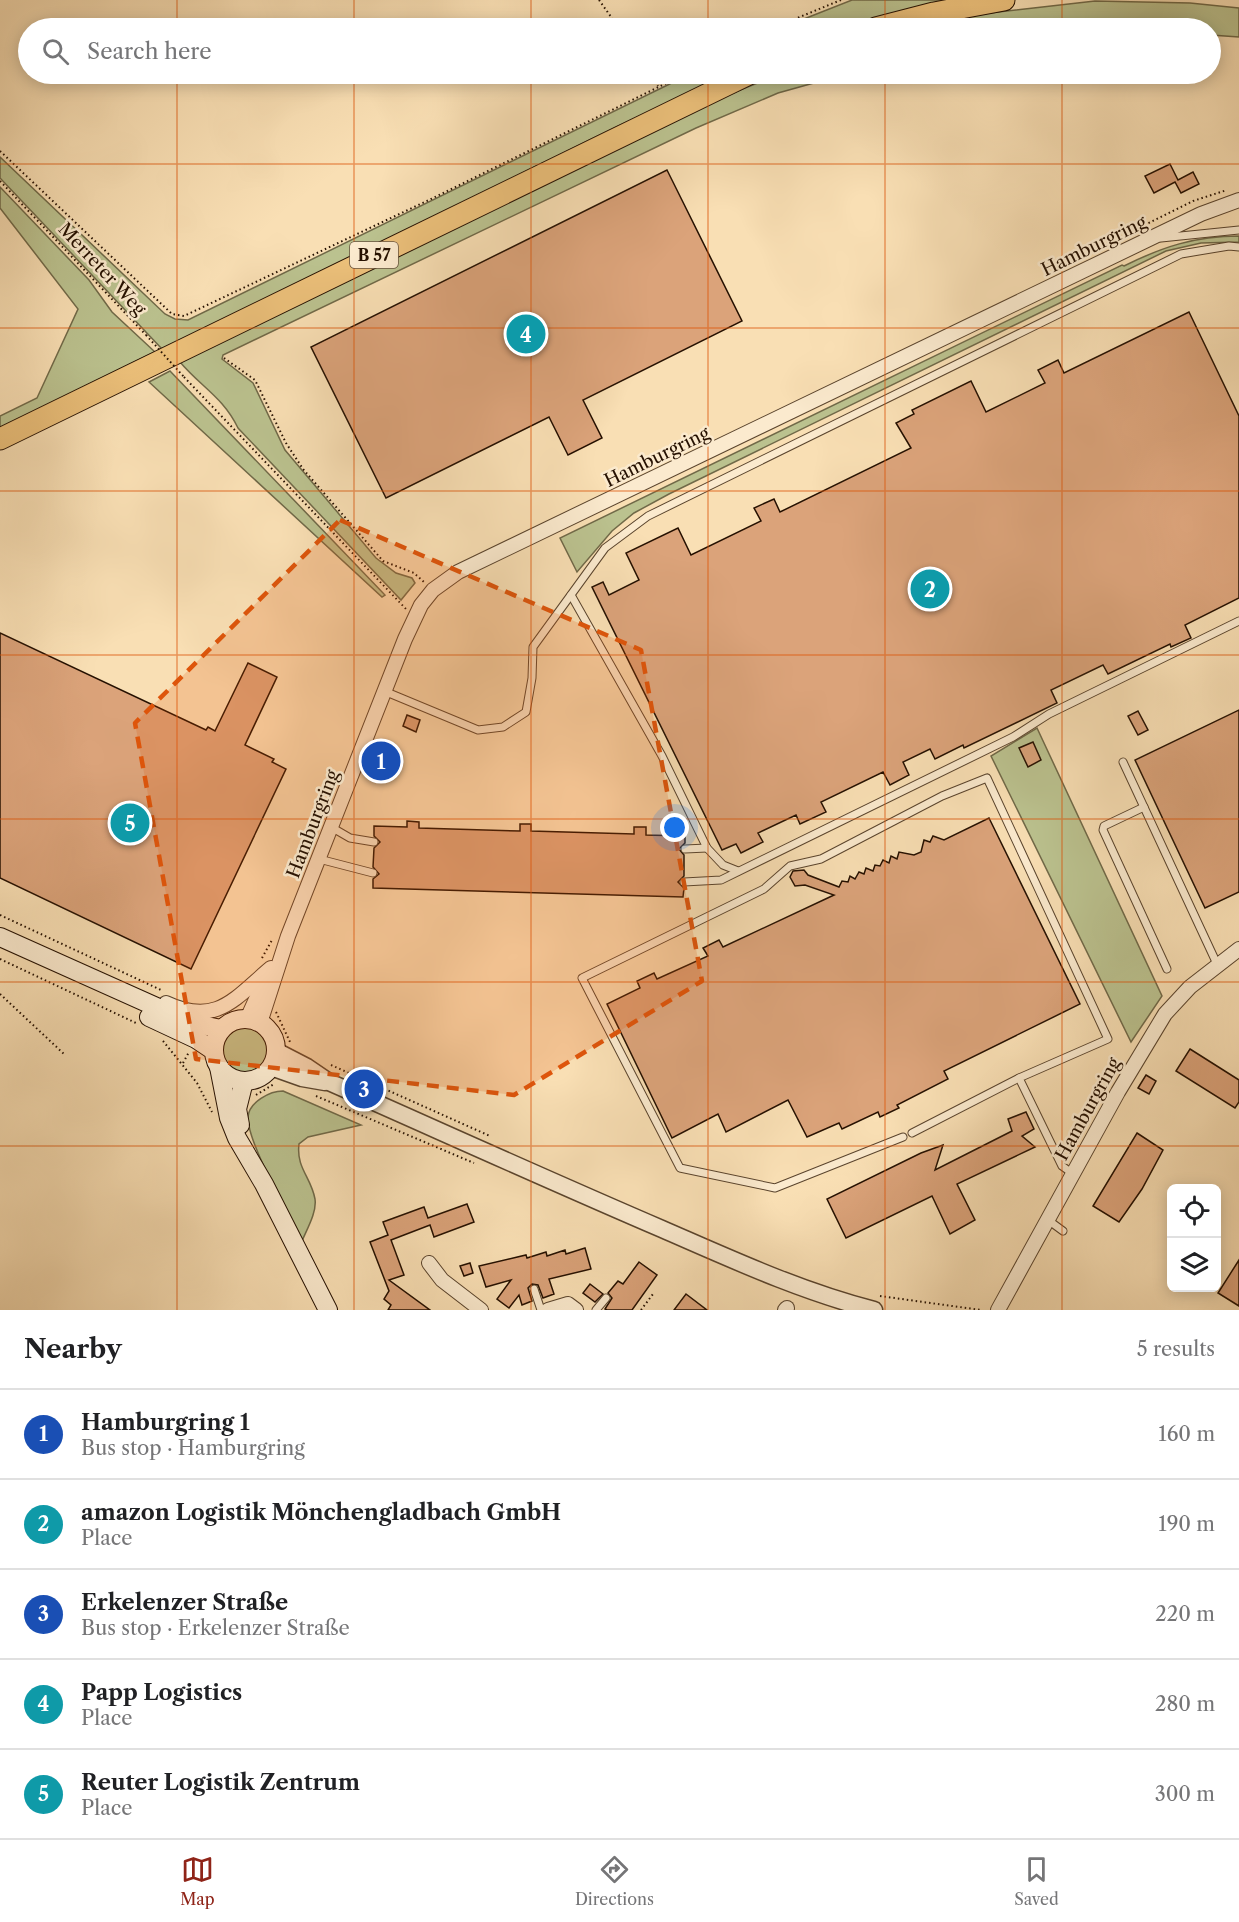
<!DOCTYPE html>
<meta charset="utf-8">
<style>
:root{--surface:#fff;--page:#f2f2f2;--text:#202124;--muted:#757577;--line:#e0e0e0;--accent:#8f2418}
body{margin:0;font-family:"Libre Caslon Text",serif;background:var(--page);color:var(--text)}
.controls{position:absolute;right:18px;bottom:18px;display:grid;overflow:hidden;border-radius:9px;box-shadow:0 3px 15px #0003}
.controls button{width:54px;height:54px;display:grid;place-items:center;padding:0;border:0;border-bottom:2px solid var(--line);background:var(--surface);color:var(--text);font:30px sans-serif}
.you{position:absolute;left:675px;top:828px;width:21px;height:21px;margin:-15px;border:4px solid #fff;border-radius:50%;background:#1a73e8;box-shadow:0 0 0 9px #1a73e833}
.badge{display:grid;place-items:center;width:39px;height:39px;border-radius:50%;background:var(--accent);color:#fff;font-size:20px;font-weight:700}
.pin{position:absolute;translate:-50% -50%;border:3px solid #fff;box-shadow:0 2px 6px #0006}
.list{margin:0;padding:0;list-style:none}
h2{display:flex;justify-content:space-between;align-items:center;height:78px;margin:0;padding:0 24px;font-size:26px}
h2 small{font-size:20px;font-weight:400;color:var(--muted)}
.list li{display:grid;grid-template-columns:39px 1fr auto;gap:18px;align-items:center;box-sizing:border-box;height:90px;padding:0 24px;border-top:2px solid var(--line)}
.list b{display:block;font-size:22px;white-space:nowrap}
.list p{margin:0;font-size:20px;white-space:nowrap;color:var(--muted)}
.list em{font-size:20px;font-style:normal;color:var(--muted)}
.icon{flex:none;width:33px;height:33px;fill:none;stroke:currentColor;stroke-width:2;stroke-linecap:round;stroke-linejoin:round}
.map{position:relative;flex:none;width:1239px;height:1310px;overflow:hidden}
.search{position:absolute;background:var(--surface);box-shadow:0 3px 15px #0003;left:18px;right:18px;top:18px;height:66px;display:flex;align-items:center;gap:15px;box-sizing:border-box;padding:0 21px;border-radius:33px;color:var(--muted);font-size:22px}
.sheet{height:528px;background:var(--surface)}
nav{display:flex;justify-content:space-around;align-items:center;box-sizing:border-box;height:84px;border-top:2px solid var(--line);background:var(--surface);font-size:16px;color:var(--muted)}
nav a{display:grid;justify-items:center;gap:3px}
nav .on{color:var(--accent)}
.map>svg:first-child{display:block}
.green{fill:#bbc28f;stroke:#706948;stroke-width:1.5}
.building{fill:#dba37a;stroke:#251000;stroke-width:1.5}
.lines{fill:none;stroke-linecap:round;stroke-linejoin:round}
.service-casing{stroke:#5a442d;stroke-width:9}
.minor-casing{stroke:#5a442d;stroke-width:16}
.tertiary-casing{stroke:#5a442d;stroke-width:19}
.secondary-casing{stroke:#251000;stroke-width:20}
.primary-casing{stroke:#251000;stroke-width:23}
.path{stroke:#251000;stroke-width:2;stroke-dasharray:1.5 3;stroke-linecap:butt}
.service{stroke:#fbeace;stroke-width:7}
.minor{stroke:#fbeace;stroke-width:14}
.tertiary{stroke:#fbeace;stroke-width:16}
.secondary{stroke:#fbeace;stroke-width:18}
.primary{stroke:#ecc07a;stroke-width:21}
.path-bridge{stroke:#251000;stroke-width:2;stroke-dasharray:1.5 3;stroke-linecap:butt}
.marked{fill:#de550b;fill-opacity:0.2;stroke:#de550b;stroke-width:4.5;stroke-dasharray:12 8;stroke-linejoin:round}
.grid{fill:none;stroke:#de550b;stroke-width:1.5;stroke-opacity:0.55}
.labels{text-anchor:middle;stroke-width:5;stroke-linejoin:round;paint-order:stroke}
.shield{fill:#fbeace;stroke:#65513e;stroke-width:1.5}
.shield-label{font-size:16px;font-weight:bold;fill:#251000}
.street-label{font-size:18px;fill:#251000;stroke:#fbeace}
</style>
<div class="map">
<svg width="1239" height="1310" viewBox="0 0 1239 1310">
<rect width="100%" height="100%" fill="#f9dfb4"/>
<filter id="stains"><feTurbulence type="fractalNoise" baseFrequency=".00333" numOctaves="4"/><feColorMatrix values="0 0 0 0 .2 0 0 0 0 .09 0 0 0 0 .02 0 0 0 .5 -.17"/></filter>
<radialGradient id="worn" r=".72"><stop offset=".6" stop-color="#630" stop-opacity="0"/><stop offset="1" stop-color="#630" stop-opacity=".3"/></radialGradient>
<g class="green">
<path d="M852,0H962L907,11L849,28H781Z"/>
<path d="M1095,1L1190,3L1239,8V37L1211,35L1210,28H912L954,17Z"/>
<path d="M690,74H732L616,127L163,350L0,178V157L165,314L175,319L188,320Z"/>
<path d="M780,74H846L778,93L696,128L223,355L222,359L253,383L285,450L376,558L396,573L412,578L415,583L401,600L238,428C223,397 201,387 180,362L683,113Z"/>
<path d="M0,187L89,280L112,312L155,352L0,428V416L37,398L78,309L0,208Z"/>
<path d="M1239,236V242L1201,243L1166,251L669,494L634,513L612,531L577,572L560,538L1122,265L1124,266C1162,247 1195,236 1239,236Z"/>
<path d="M170,371L385,595L382,597L149,382Z"/>
<path d="M1037,728L1162,996L1131,1042L991,756Z"/>
<circle cx="246" cy="1049" r="24"/>
<path d="M283,1091L361,1125L308,1137L299,1144C296,1168 311,1177 315,1199C317,1212 307,1229 302,1241C289,1215 247,1142 248,1117C249,1102 270,1091 283,1091Z"/>
</g>
<g class="building">
<path d="M1170,164L1178,180L1193,172L1199,184L1181,193L1175,182L1154,193L1145,176Z"/>
<path d="M667,170L742,321L583,400L602,438L568,455L549,417L386,498L311,347Z"/>
<path d="M1189,312L1239,416V598L1185,625L1191,638L1171,647L1170,644L1108,674L1103,665L1051,690L1057,703L964,748L963,745L935,759L930,749L903,762L909,775L890,785L883,772L821,802L826,812L800,824L796,815L758,833L763,842L741,853L736,844L722,850L592,587L603,582L609,595L639,580L626,553L678,528L691,555L761,521L754,508L774,499L780,512L911,448L896,423L914,414L912,410L971,381L986,412L1045,383L1038,370L1058,360L1064,373Z"/>
<path d="M0,633L206,730L208,727L215,731L248,663L277,677L245,745L274,759L272,762L286,769L191,969L0,878Z"/>
<path d="M1239,710V892L1205,908L1135,760Z"/>
<path d="M1138,711L1148,730L1138,735L1128,716Z"/>
<path d="M407,715L420,720L416,732L403,726Z"/>
<path d="M1033,742L1041,760L1028,767L1019,748Z"/>
<path d="M989,818L1080,1004L944,1071L948,1079L897,1105L899,1108L880,1117L878,1112L842,1129L839,1123L807,1137L788,1100L726,1132L718,1114L672,1138L607,1004L640,988L637,981L654,973L657,979L708,956L703,948L719,940L723,947L834,895L805,885L795,886L790,877L793,871L804,870L808,875L839,887L842,881L848,882L850,876L855,879L859,872L864,874L866,868L873,871L875,865L880,866L883,860L889,863L891,856L897,859L899,852L914,855L921,852L924,840L930,842L933,836L944,840Z"/>
<path d="M407,821L419,822V828L520,831V824H531V831L634,834V827H646V835L685,836V843L679,849L684,855V876L678,882L684,888L683,897L373,888V879L379,874L373,867L374,848L380,842L374,836V826L407,827Z"/>
<path d="M1190,1049L1239,1080V1102L1235,1108L1176,1071Z"/>
<path d="M1146,1075L1156,1081L1149,1094L1138,1088Z"/>
<path d="M1026,1112L1034,1129L1022,1136L1035,1147L957,1184L975,1220L950,1234L932,1196L846,1238L827,1199L921,1153L943,1145L935,1170L1012,1131L1008,1119Z"/>
<path d="M1137,1133L1163,1150L1142,1189L1119,1222L1093,1206Z"/>
<path d="M467,1204L474,1222L434,1237L430,1225L391,1240L404,1275L389,1280L430,1310H388L391,1305L384,1299L389,1291L370,1242L388,1235L383,1222L424,1207L428,1218Z"/>
<path d="M585,1248L591,1269L549,1279L554,1294L543,1298L538,1285L532,1284L528,1288L532,1301L522,1305L519,1295L509,1308L497,1299L511,1280L486,1287L479,1266L526,1255L527,1258L546,1252L547,1256L565,1250L566,1254Z"/>
<path d="M1239,1260V1306L1218,1293Z"/>
<path d="M639,1262L657,1275L632,1310H607L605,1309L612,1298L608,1293L618,1281L623,1284Z"/>
<path d="M470,1263L473,1273L464,1276L460,1266Z"/>
<path d="M590,1284L603,1294L595,1302L583,1293Z"/>
<path d="M686,1294L707,1310H674Z"/>
</g>
<g class="lines">
<g class="service-casing">
<g id="service">
<path d="M1161,238L1239,230"/>
<path d="M571,595L662,756L707,848L723,865L738,871"/>
<path d="M384,691L478,730L503,727L526,712L532,678L533,647L605,548L648,516L1181,254L1229,246L1239,247"/>
<path d="M1123,762L1217,964"/>
<path d="M1144,807L1104,826L1103,830L1167,969"/>
<path d="M331,827L350,838L374,842"/>
<path d="M685,849L707,848"/>
<path d="M319,859L373,873"/>
<path d="M684,882L721,880L1013,737L1049,714L1239,621"/>
<path d="M912,1133L1019,1078"/>
<path d="M903,1137L775,1188L680,1168L582,978L764,889L790,866L821,859L942,796L987,778L1108,1039L1019,1078L1062,1166L1072,1173"/>
<path d="M1048,1220L1063,1231"/>
<path d="M534,1289L541,1310"/>
<path d="M596,1310L606,1298"/>
</g>
</g>
<g class="minor-casing">
<g id="minor">
<path d="M166,1003C217,1027 235,998 271,968"/>
<path d="M247,1019L267,975"/>
<path d="M260,1023L288,936L405,639L421,605L433,590L458,572L1201,214L1239,200"/>
<path d="M429,1263L442,1280L481,1310"/>
<path d="M548,1310L568,1304L576,1310"/>
<path d="M785,1310L787,1308"/>
<path d="M998,1310L1118,1092L1165,1014L1190,987L1239,949"/>
</g>
</g>
<g class="tertiary-casing">
<g id="tertiary">
<path d="M276,1051L307,1067L329,1082C440,1131 550,1181 662,1229C731,1259 800,1291 874,1310"/>
<path d="M271,1067L302,1078L325,1082"/>
</g>
</g>
<g class="secondary-casing">
<g id="secondary">
<path d="M0,937L192,1023L221,1029"/>
<path d="M149,1017L196,1039L214,1051"/>
<circle cx="245" cy="1050" r="31"/>
<path d="M219,1067L229,1118L237,1138L264,1184L328,1310"/>
<path d="M240,1125L237,1109L244,1081"/>
</g>
</g>
<g class="primary-casing">
<g id="primary">
<path d="M876,28L934,13L1004,0"/>
<path d="M0,439L749,74"/>
</g>
</g>
<g class="path">
<path d="M599,0L619,28"/>
<path d="M773,28L841,0"/>
<path d="M650,74L658,86"/>
<path d="M0,151L172,314L184,316L431,199L685,74"/>
<path d="M0,181L146,335"/>
<path d="M1088,253L1193,201L1227,190"/>
<path d="M224,358L255,380L286,443L303,469L383,561L414,573L424,582"/>
<path d="M184,377L406,609"/>
<path d="M0,915L161,990"/>
<path d="M262,958L272,940"/>
<path d="M0,959L136,1023"/>
<path d="M0,994L64,1054"/>
<path d="M276,1012L290,1042"/>
<path d="M163,1041L197,1083L212,1112"/>
<path d="M183,1063L189,1052"/>
<path d="M331,1065L490,1136"/>
<path d="M256,1095L274,1084"/>
<path d="M316,1096L474,1163"/>
<path d="M880,1296L981,1310"/>
<path d="M641,1310L653,1294"/>
</g>
<use href="#service" class="service"/>
<use href="#minor" class="minor"/>
<use href="#tertiary" class="tertiary"/>
<use href="#secondary" class="secondary"/>
<use href="#primary" class="primary"/>
<path class="path-bridge" d="M146,335L184,377"/>
</g>
<path class="marked" d="M340,520L641,650L702,981L514,1095L196,1059L135,723Z"/>
<path class="grid" d="M177,0V28M354,0V28M531,0V28M708,0V28M885,0V28M1062,0V28M177,74V1310M354,74V1310M531,74V1310M708,74V1310M885,74V1310M1062,74V1310M0,164H1239M0,328H1239M0,491H1239M0,655H1239M0,819H1239M0,982H1239M0,1146H1239"/>
<g class="labels">
<rect class="shield" x="350" y="242" width="48" height="26" rx="4.5"/>
<g class="shield-label">
<text x="374" y="261">B 57</text>
</g>
<g class="street-label">
<text transform="translate(1094 246) rotate(-26)" y="6">Hamburgring</text>
<text transform="translate(102 269) rotate(47)" y="6">Merreter Weg</text>
<text transform="translate(657 457) rotate(-26)" y="6">Hamburgring</text>
<text transform="translate(313 824) rotate(-69)" y="6">Hamburgring</text>
<text transform="translate(1088 1109) rotate(-61)" y="6">Hamburgring</text>
</g>
</g>
<rect width="100%" height="100%" filter="url(#stains)"/>
<rect width="100%" height="100%" fill="url(#worn)"/>
</svg>
<div class="controls">
<button><svg class="icon" aria-label="locate" viewBox="0 0 24 24"><circle cx="12" cy="12" r="6"/><path d="M12 2v4M12 18v4M2 12h4M18 12h4"/></svg></button>
<button><svg class="icon" aria-label="layers" viewBox="0 0 24 24"><path d="M12 4l9 5-9 5-9-5zM3 14l9 5 9-5"/></svg></button>
</div>
<div class="you"></div>
<div class="pin badge" style="left:381px;top:761px;background:#1a4fb4">1</div>
<div class="pin badge" style="left:930px;top:589px;background:#0f9aa8">2</div>
<div class="pin badge" style="left:364px;top:1089px;background:#1a4fb4">3</div>
<div class="pin badge" style="left:526px;top:334px;background:#0f9aa8">4</div>
<div class="pin badge" style="left:130px;top:823px;background:#0f9aa8">5</div>
<div class="search"><svg class="icon" aria-label="search" viewBox="0 0 24 24"><circle cx="10" cy="10" r="6"/><path d="M15 15l6 6"/></svg>Search here</div>
</div>
<section class="sheet">
<h2>Nearby<small>5 results</small></h2>
<ul class="list">
<li><span class="badge" style="background:#1a4fb4">1</span><div><b>Hamburgring 1</b><p>Bus stop · Hamburgring</p></div><em>160 m</em></li>
<li><span class="badge" style="background:#0f9aa8">2</span><div><b>amazon Logistik Mönchengladbach GmbH</b><p>Place</p></div><em>190 m</em></li>
<li><span class="badge" style="background:#1a4fb4">3</span><div><b>Erkelenzer Straße</b><p>Bus stop · Erkelenzer Straße</p></div><em>220 m</em></li>
<li><span class="badge" style="background:#0f9aa8">4</span><div><b>Papp Logistics</b><p>Place</p></div><em>280 m</em></li>
<li><span class="badge" style="background:#0f9aa8">5</span><div><b>Reuter Logistik Zentrum</b><p>Place</p></div><em>300 m</em></li>
</ul>
</section>
<nav>
<a class="on"><svg class="icon" aria-label="map" viewBox="0 0 24 24"><path d="M3 6l6-2 6 2 6-2v14l-6 2-6-2-6 2zM9 4v14M15 6v14"/></svg>Map</a>
<a><svg class="icon" aria-label="directions" viewBox="0 0 24 24"><path d="M12 3l9 9-9 9-9-9zM9 14v-3h6M13 9l2 2-2 2"/></svg>Directions</a>
<a><svg class="icon" aria-label="saved" viewBox="0 0 24 24"><path d="M7 4h10v16l-5-4-5 4z"/></svg>Saved</a>
</nav>
